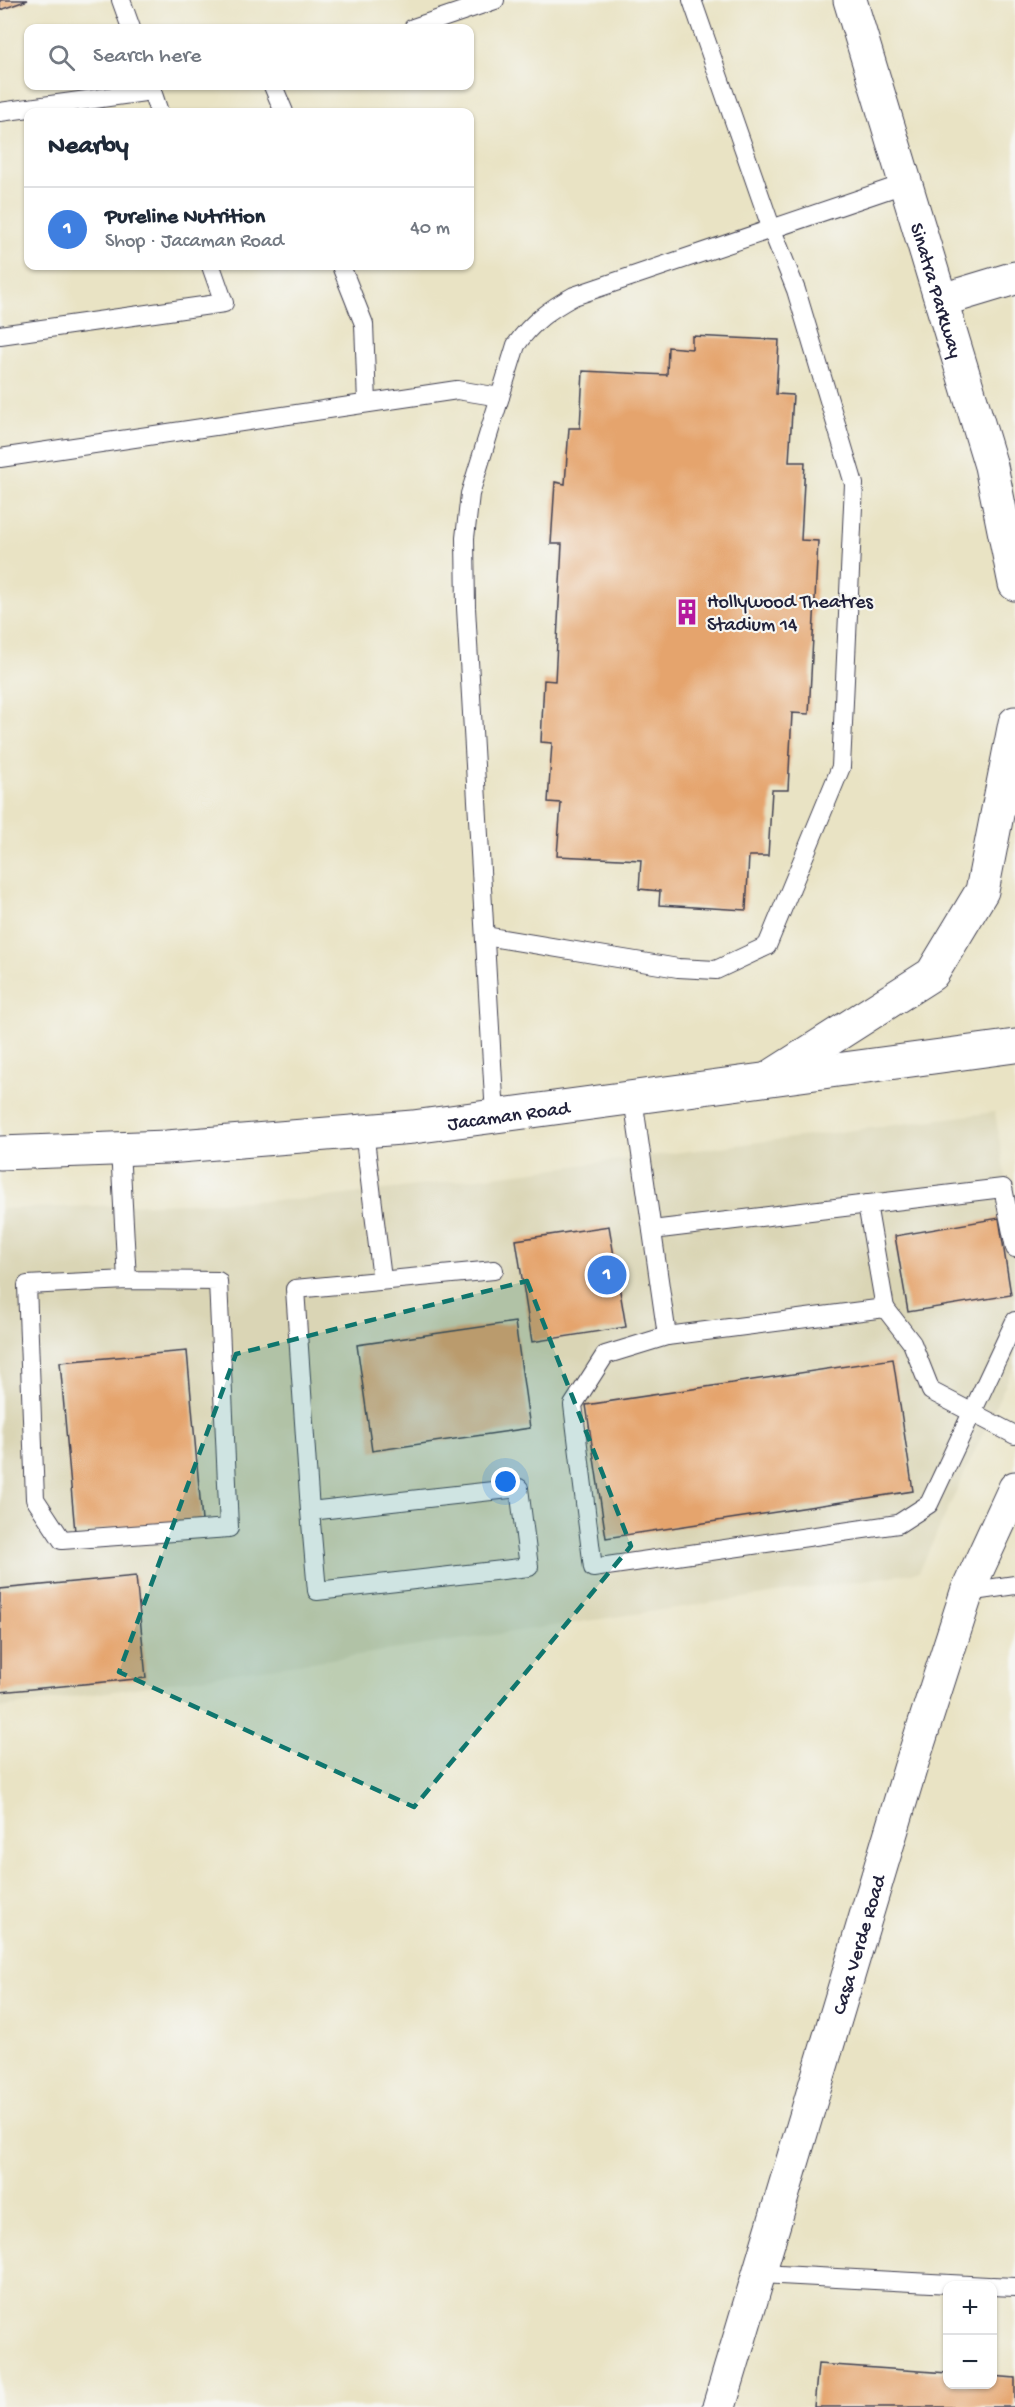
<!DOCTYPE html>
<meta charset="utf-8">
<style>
:root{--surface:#fff;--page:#f2f2f3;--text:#1f2937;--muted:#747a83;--line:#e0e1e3;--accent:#111827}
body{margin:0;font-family:"Gochi Hand",sans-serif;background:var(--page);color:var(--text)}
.controls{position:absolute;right:18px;bottom:18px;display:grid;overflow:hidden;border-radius:12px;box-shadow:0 2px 4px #0004}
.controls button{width:54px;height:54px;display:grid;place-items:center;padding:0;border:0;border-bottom:2px solid var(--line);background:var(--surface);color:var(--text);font:30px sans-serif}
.you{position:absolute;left:506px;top:1482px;width:21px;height:21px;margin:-15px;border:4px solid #fff;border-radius:50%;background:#1a73e8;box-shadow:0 0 0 9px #1a73e833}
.badge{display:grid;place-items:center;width:39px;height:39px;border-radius:50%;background:var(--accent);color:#fff;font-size:20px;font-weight:700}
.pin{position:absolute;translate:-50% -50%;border:3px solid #fff;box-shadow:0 2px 6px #0006}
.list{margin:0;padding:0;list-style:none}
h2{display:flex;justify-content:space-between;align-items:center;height:78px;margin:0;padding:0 24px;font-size:26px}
h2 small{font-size:20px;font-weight:400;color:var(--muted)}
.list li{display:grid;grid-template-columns:39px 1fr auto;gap:18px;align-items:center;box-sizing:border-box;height:84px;padding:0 24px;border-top:2px solid var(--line)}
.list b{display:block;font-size:22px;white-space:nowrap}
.list p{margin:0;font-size:20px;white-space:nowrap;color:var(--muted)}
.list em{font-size:20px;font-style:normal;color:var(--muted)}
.icon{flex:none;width:33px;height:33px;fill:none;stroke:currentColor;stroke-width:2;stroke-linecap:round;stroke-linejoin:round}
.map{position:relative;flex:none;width:1015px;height:2407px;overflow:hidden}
.search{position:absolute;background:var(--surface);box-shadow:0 2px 4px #0004;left:24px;top:24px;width:450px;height:66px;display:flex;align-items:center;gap:15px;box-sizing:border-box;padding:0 21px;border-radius:12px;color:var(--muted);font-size:22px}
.panel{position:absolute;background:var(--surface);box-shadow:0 2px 4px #0004;left:24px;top:108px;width:450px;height:162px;border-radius:12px}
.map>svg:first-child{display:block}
.built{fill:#dad5b5}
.building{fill:#e5a46d}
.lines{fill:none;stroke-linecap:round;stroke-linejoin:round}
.lane-casing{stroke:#403f50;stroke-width:20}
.street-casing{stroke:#403f50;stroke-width:35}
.secondary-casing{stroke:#403f50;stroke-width:35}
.lane{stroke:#fff;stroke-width:18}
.street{stroke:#fff;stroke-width:33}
.secondary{stroke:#fff;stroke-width:33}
.marked{fill:#0f766e;fill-opacity:0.2;stroke:#0f766e;stroke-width:4.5;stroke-dasharray:12 8;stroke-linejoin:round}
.labels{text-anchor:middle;stroke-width:4.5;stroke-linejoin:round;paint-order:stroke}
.street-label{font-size:20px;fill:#22223b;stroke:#f6f6f2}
.poi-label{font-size:20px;fill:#22223b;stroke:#f6f6f2;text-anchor:start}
</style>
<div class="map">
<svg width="1015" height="2407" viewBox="0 0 1015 2407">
<rect width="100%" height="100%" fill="#f6f6f2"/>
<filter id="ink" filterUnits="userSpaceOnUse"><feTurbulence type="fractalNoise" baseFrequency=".0167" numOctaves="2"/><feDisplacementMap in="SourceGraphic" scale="12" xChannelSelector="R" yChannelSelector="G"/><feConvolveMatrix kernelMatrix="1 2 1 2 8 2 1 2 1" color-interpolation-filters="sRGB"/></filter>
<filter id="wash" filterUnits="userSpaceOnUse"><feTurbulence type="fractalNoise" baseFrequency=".008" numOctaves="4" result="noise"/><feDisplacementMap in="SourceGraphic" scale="24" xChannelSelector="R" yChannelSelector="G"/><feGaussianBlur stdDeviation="1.35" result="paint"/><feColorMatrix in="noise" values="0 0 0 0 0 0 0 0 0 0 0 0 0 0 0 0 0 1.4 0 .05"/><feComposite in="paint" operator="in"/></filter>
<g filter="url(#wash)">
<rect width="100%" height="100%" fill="#e9e3c4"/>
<path class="built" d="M995,1112L1015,1238V1364L919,1572L0,1708V1209L314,1199Z"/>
<g id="blocks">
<g class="building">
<path d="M0,0H28L0,10Z"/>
<path d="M692,336L779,340L776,394L793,395L789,462H805L801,540L818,541L809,714L792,713L788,790H772L768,856H749L746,910L659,905L660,891L639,889L641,860L557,856L561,803L548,802L552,743L541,742L544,680L555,681L562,544H551L555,482L565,484L569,428H580L583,371L667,375L668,347L692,349Z"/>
<path d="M999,1218L1011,1295L908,1312L895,1236Z"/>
<path d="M609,1226L626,1327L532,1342L516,1240Z"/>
<path d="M515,1322L530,1428L372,1451L357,1345Z"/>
<path d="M187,1351L202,1521L75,1532L60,1362Z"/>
<path d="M893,1359L913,1491L606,1538L586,1405Z"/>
<path d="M136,1576L146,1678L0,1692V1589Z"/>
<path d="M818,2364L948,2373V2384H992V2376L1015,2378V2407H814Z"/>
</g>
</g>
</g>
<g filter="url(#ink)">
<use href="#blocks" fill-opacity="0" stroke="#403f50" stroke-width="1.5"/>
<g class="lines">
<g class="lane-casing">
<g id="lane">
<path d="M121,0L131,28"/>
<path d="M413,28L495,0"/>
<path d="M273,86L284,112"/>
<path d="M152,91L159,112"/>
<path d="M0,112L152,91L150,86"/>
<path d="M341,266L364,324L367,403"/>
<path d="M0,335L224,303L211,266"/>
<path d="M0,458L457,390L500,397"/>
<path d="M485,936L678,968L716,970L767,946L841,767L854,484L796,290L772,230L692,0"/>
<path d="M633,1098L667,1336L885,1308L912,1343L931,1391L1015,1435"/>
<path d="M495,1116L466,608L465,538L470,494L516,345C532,322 550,309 574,296L907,183"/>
<path d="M364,1131L382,1279"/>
<path d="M120,1149L127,1280L218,1281L229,1528L62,1540L35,1499L27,1285L127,1280"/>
<path d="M867,1204L885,1308"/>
<path d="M652,1230L1003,1188L1015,1248"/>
<path d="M667,1336L605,1355L573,1405L593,1568L898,1524L929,1504L1015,1321"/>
<path d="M310,1511L317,1591L529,1567L519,1488L310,1511L295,1289L494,1270"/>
<path d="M967,1592L1015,1585"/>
<path d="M761,2274L988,2286"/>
<path d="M992,2286L1015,2287"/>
</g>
</g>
<g class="street-casing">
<path id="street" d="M942,300L1015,278"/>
</g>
<g class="secondary-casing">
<g id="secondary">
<path id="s1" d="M850,0L991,466L1015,584"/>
<path d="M772,1076L932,974L982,891L1015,723"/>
<path id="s2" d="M0,1153L167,1147L413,1127L1015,1046"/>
<path id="s3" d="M719,2407L910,1769L967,1592L1015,1488"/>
</g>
</g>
<use href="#lane" class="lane"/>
<use href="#street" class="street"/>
<use href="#secondary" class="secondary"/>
</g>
</g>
<path class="marked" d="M527,1281L631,1546L414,1807L119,1672L236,1354Z"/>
<defs>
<g id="building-bare" transform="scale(2.07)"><path d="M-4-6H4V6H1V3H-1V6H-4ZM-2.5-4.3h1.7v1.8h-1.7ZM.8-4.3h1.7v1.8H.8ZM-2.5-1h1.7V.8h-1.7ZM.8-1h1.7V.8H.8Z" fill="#b5179e" stroke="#f6f6f2" stroke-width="2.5" paint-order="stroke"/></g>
</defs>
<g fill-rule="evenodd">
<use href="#building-bare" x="687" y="612"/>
</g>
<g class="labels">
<g class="street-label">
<text dy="7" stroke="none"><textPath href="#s1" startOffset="303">Sinatra Parkway</textPath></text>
<text dy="7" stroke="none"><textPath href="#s2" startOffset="510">Jacaman Road</textPath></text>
<text dy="7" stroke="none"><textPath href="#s3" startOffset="483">Casa Verde Road</textPath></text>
</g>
<g class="poi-label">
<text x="707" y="607">Hollywood Theatres<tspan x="707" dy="23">Stadium 14</tspan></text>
</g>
</g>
</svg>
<div class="controls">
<button>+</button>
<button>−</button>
</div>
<div class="you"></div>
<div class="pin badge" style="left:607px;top:1275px;background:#3f7fe0">1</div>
<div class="search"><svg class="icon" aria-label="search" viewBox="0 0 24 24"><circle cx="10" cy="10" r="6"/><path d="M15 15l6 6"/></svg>Search here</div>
<section class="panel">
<h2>Nearby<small></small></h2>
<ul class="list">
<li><span class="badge" style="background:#3f7fe0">1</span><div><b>Pureline Nutrition</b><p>Shop · Jacaman Road</p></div><em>40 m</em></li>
</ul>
</section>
</div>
